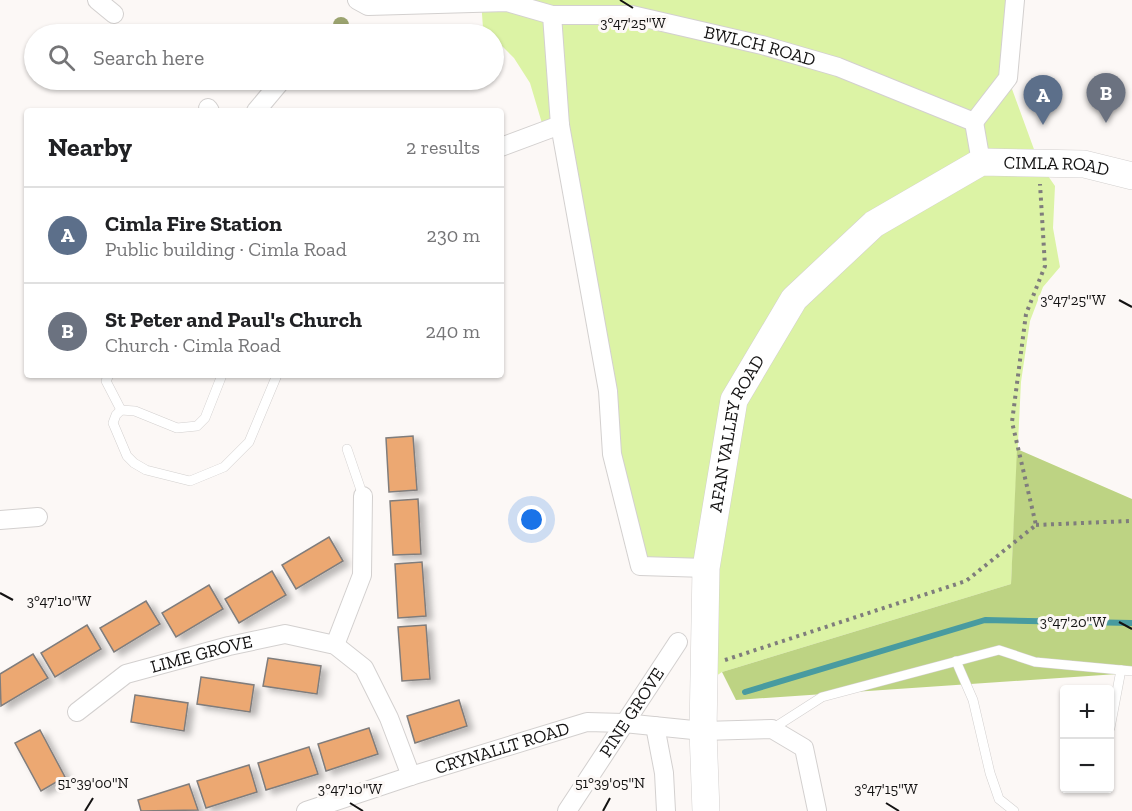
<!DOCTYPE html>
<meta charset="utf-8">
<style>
:root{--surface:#fff;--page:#f6f6f6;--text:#202124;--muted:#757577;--line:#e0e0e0;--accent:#216556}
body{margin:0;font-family:"Zilla Slab",serif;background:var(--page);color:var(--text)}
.controls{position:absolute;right:18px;bottom:18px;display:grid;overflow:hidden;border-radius:6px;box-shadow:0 2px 4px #0004}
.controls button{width:54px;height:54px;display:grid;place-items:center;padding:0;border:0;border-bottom:2px solid var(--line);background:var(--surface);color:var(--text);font:30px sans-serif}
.you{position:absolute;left:532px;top:520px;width:21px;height:21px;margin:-15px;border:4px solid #fff;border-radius:50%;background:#1a73e8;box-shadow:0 0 0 9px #1a73e833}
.badge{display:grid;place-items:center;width:39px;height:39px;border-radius:50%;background:var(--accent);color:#fff;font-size:20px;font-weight:700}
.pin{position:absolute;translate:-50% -50px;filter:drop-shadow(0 2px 3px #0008)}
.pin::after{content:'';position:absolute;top:32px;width:21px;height:18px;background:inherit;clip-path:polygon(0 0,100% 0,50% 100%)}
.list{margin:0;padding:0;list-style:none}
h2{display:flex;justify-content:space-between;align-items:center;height:78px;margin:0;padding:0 24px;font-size:26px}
h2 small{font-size:20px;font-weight:400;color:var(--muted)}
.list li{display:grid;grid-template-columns:39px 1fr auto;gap:18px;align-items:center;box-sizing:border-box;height:96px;padding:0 24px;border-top:2px solid var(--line)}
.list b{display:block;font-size:22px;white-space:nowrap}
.list p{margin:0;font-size:20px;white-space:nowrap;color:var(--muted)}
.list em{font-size:20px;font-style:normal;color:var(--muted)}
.icon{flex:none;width:33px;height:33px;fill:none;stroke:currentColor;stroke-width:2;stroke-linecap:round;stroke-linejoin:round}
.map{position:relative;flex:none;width:1132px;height:811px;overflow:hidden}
.search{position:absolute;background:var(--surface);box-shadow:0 2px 4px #0004;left:24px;top:24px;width:480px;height:66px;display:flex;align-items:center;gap:15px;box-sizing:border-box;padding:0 21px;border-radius:33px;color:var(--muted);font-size:22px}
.panel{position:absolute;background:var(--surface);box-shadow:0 2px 4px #0004;left:24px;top:108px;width:480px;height:270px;border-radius:6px}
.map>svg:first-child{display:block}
.green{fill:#dcf3a5}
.forest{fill:#bdd383}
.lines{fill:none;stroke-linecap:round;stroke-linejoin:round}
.stream{stroke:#489ba0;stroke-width:6}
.building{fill:#eca872;stroke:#807d7c;stroke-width:1.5;filter:url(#shadow)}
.lane-casing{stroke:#d3d0cf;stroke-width:10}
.street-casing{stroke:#d3d0cf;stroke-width:20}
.secondary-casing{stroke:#d3d0cf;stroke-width:28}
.path{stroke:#7f7d7c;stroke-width:4;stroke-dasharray:3 4.5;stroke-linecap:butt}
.lane{stroke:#fff;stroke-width:9}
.street{stroke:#fff;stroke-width:18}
.secondary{stroke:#fff;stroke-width:27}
.tree{fill:#9ba36f}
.ticks{fill:none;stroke:#141313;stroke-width:2}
.labels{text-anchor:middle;stroke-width:6;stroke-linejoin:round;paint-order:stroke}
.street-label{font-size:18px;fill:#141313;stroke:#fcf8f6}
.ticks-label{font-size:15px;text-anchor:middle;fill:#141313;stroke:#fcf8f6;stroke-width:6;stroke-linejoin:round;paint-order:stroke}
</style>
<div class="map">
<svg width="1132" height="811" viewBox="0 0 1132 811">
<defs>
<filter id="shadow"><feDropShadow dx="6" dy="4" stdDeviation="3" flood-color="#0004"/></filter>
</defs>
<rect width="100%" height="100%" fill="#fcf8f6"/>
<path class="green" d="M481,0H1015L1008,78L1039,163L1055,186L1053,228L1060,267L1043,287L1030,321L1021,382L1011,584L722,672L704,684L706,568L640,566L560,125L544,130L530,83L514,58L494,38V34H490L483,28Z"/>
<path class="forest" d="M1017,449L1132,499V673L736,700L722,672L1011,584Z"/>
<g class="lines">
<path class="stream" d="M745,692L985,620L1132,623"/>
</g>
<g class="building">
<path d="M413,436L417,490L389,492L386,438Z"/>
<path d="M418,499L421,554L393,555L390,501Z"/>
<path d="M329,537L343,561L296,589L282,565Z"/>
<path d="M422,562L426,616L398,618L395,564Z"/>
<path d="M272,571L286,595L239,623L225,599Z"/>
<path d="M209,585L223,609L176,637L162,613Z"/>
<path d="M146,601L160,624L114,652L100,628Z"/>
<path d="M87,625L101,649L55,677L41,653Z"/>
<path d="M426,625L430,679L402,681L398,627Z"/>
<path d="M33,654L48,678L1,706L0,674Z"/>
<path d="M268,658L321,666L317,694L263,686Z"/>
<path d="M201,677L254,685L250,712L197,704Z"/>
<path d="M135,695L188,703L184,731L131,722Z"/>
<path d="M459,700L467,726L415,743L407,716Z"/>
<path d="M369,728L378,754L326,771L318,744Z"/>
<path d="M40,730L65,777L41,791L15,743Z"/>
<path d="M309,747L318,774L266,790L258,763Z"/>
<path d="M249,765L257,792L206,808L197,781Z"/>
<path d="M189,784L198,810L141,811L138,800Z"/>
</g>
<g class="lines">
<g class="lane-casing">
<g id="lane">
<path d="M109,375L106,381L121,410"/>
<path d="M222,375L205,418L197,426L177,428L135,411L121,410L116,415L113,423L127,456L134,463L146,470L190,481L224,467L249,442L277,375"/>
<path d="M347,449L363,496"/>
<path d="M956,661L973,700L990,773L999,799L1014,811"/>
<path d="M1110,728L1121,670"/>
<path d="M772,729L822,697L999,650L1035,662L1132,671"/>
</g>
</g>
<g class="street-casing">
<g id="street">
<path d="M97,0L114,14"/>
<path id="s1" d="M357,0L368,6L507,2L552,15H632L762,45L838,67L974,122"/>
<path d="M552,15L560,125L608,391L612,454L640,566L706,568"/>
<path d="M208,108L210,111"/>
<path d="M256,111L282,80"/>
<path d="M974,122L1008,78L1015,0"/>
<path d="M974,122L981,162"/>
<path d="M501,147L560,125"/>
<path d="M0,520L38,517"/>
<path d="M335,645L362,575L363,496"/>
<path id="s2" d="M77,712L126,674L229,646L285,634L335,645L364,668L389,718L411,776"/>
<path d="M655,726L664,773L666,811"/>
<path id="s3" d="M306,811L411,776L587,722L624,723L703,731L772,729L804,748L817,810"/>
<path id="s4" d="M567,811L678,642"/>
</g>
</g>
<g class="secondary-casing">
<g id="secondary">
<path id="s5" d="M706,811L703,731L706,568L734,400L794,299L874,224L981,162L1084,164L1132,176"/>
</g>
</g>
<g class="path">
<path d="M1036,525L1129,521L1132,522"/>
<path d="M725,660L966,581L1036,525L1012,422L1026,314L1045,266L1040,184"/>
</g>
<use href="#lane" class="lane"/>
<use href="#street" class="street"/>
<use href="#secondary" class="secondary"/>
</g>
<circle class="tree" cx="341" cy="25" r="8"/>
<path class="ticks" d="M620,0L633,8M1119,300L1132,307M0,593L13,600M1119,622L1132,629M350,803L363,811M886,803L899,811M85,811L93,798M603,811L610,798"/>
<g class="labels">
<g class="street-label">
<text dy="6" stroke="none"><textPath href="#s1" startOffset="410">BWLCH ROAD</textPath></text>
<text dy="6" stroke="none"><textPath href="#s5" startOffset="840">CIMLA ROAD</textPath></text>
<text dy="6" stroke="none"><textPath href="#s5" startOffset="382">AFAN VALLEY ROAD</textPath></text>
<text dy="6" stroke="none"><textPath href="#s2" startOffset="140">LIME GROVE</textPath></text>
<text dy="6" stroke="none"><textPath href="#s4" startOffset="118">PINE GROVE</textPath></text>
<text dy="6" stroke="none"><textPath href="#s3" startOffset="206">CRYNALLT ROAD</textPath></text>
</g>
</g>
<g class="ticks-label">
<text x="633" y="28">3°47'25"W</text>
<text x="1073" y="305">3°47'25"W</text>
<text x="59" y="606">3°47'10"W</text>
<text x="1073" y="627">3°47'20"W</text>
<text x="93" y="788">51°39'00"N</text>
<text x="610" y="788">51°39'05"N</text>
<text x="350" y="794">3°47'10"W</text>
<text x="886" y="794">3°47'15"W</text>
</g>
</svg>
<div class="controls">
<button>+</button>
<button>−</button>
</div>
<div class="you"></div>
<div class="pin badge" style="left:1043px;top:125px;background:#5c6f8a">A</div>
<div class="pin badge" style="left:1106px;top:123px;background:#6b7280">B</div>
<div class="search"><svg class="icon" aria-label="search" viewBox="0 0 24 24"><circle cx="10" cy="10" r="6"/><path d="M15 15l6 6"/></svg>Search here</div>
<section class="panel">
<h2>Nearby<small>2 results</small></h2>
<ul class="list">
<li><span class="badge" style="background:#5c6f8a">A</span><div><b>Cimla Fire Station</b><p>Public building · Cimla Road</p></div><em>230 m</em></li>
<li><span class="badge" style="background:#6b7280">B</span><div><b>St Peter and Paul's Church</b><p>Church · Cimla Road</p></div><em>240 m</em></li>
</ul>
</section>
</div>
